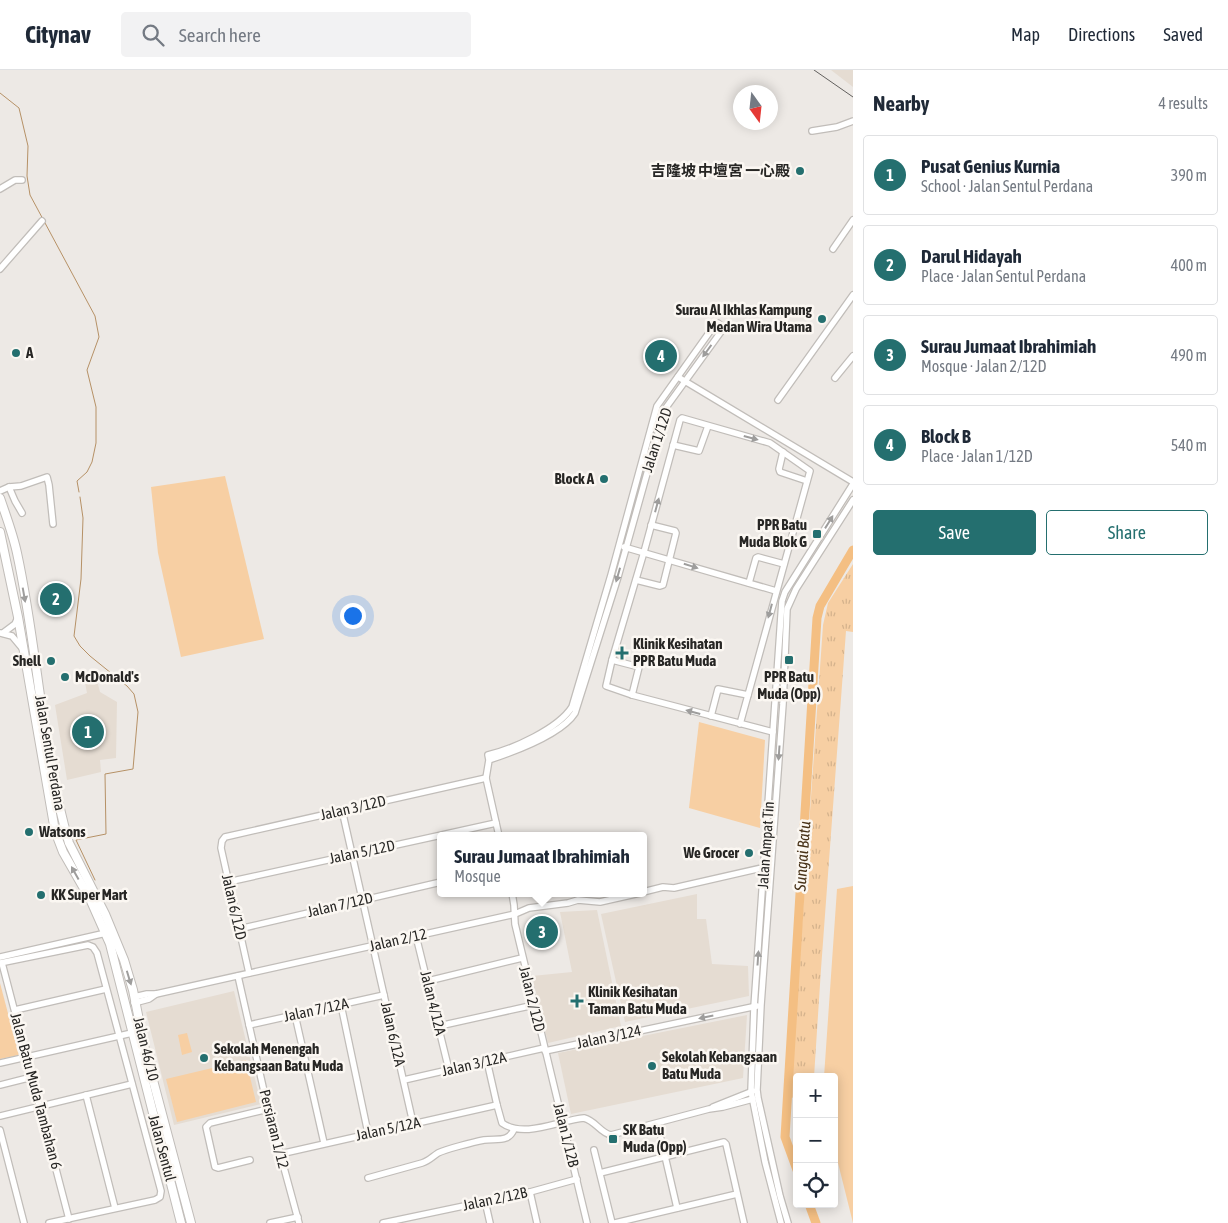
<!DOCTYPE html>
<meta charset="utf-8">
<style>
:root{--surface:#fff;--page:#f2f2f3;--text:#1f2937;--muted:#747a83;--line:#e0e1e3;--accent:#246f6f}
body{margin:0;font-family:"Asap Condensed","Noto Sans SC",sans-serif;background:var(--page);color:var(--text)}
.controls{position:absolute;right:15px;bottom:15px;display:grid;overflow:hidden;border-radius:5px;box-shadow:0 2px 12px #0003}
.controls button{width:45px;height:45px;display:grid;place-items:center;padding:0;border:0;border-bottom:1px solid var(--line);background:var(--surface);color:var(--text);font:25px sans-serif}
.compass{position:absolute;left:733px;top:15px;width:45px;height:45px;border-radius:50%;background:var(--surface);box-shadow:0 2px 12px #0003;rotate:165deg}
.you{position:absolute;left:352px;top:545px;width:18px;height:18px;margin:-12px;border:4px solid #fff;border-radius:50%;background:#1a73e8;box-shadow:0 0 0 8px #1a73e833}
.badge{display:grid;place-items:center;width:32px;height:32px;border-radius:50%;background:var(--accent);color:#fff;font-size:16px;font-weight:700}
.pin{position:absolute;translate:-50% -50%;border:2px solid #fff;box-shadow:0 1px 5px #0006}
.popup{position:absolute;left:437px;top:762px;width:210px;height:65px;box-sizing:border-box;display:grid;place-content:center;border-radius:5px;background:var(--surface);filter:drop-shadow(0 1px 4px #0005);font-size:16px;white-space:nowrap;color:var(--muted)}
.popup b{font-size:19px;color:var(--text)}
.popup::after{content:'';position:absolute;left:50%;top:100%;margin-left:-10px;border:10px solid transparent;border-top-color:var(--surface)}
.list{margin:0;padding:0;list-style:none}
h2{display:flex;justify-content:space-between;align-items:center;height:65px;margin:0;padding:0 20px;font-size:21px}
h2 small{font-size:16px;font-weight:400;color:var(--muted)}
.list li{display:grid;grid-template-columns:32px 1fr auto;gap:15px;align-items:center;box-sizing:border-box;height:80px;margin:0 10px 10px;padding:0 10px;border:1px solid var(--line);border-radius:5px}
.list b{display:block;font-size:19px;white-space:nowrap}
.list p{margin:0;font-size:16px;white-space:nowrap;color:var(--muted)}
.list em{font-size:16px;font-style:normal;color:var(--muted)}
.actions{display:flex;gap:10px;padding:15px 20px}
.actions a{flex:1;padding:11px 0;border:1px solid var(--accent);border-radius:5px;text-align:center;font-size:18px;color:var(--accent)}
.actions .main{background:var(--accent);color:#fff}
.icon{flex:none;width:28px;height:28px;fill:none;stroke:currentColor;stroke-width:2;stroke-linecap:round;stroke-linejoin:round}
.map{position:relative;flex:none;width:853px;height:1153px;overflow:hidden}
header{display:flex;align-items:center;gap:30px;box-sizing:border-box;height:70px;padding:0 25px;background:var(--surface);border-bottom:1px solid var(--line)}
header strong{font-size:24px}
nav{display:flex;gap:28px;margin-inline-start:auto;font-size:18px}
.search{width:350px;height:45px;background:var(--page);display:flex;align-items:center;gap:12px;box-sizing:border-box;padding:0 18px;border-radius:5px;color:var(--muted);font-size:19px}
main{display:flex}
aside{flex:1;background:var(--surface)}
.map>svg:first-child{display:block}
.built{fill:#e5dcd2}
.grass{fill:url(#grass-tufts)}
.park{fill:#f7cfa3}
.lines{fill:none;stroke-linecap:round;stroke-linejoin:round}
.stream{stroke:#b69166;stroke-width:1}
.river{stroke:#f4bf83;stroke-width:9}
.minor-casing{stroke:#c1bdb9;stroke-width:8}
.major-casing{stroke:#c1bdb9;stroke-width:10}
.minor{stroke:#fff;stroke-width:5.5}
.major{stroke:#fff;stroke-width:8}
.rail{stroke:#62605e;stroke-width:1}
.oneway{fill:#9e9d9c}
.poi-dot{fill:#246f6f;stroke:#fbf7f2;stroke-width:2}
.labels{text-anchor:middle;stroke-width:5;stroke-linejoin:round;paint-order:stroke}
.poi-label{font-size:15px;font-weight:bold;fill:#272624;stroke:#fbf7f2;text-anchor:start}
.street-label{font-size:15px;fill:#272624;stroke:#fbf7f2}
.water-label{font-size:16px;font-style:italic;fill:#483218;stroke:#fbf7f2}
</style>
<header>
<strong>Citynav</strong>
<div class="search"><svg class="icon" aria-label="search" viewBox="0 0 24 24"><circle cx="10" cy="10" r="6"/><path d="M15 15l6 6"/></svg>Search here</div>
<nav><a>Map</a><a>Directions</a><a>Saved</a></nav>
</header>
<main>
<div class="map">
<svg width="853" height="1153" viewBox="0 0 853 1153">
<defs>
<pattern id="grass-tufts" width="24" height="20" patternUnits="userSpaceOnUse" patternTransform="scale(1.25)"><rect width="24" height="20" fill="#f7cfa3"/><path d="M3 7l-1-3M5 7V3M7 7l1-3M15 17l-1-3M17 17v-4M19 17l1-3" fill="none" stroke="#d4b28c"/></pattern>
</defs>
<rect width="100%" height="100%" fill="#ede9e5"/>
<g class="built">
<path d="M831,0H853V17Z"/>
<path d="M83,602L95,603L100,622L117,632L116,688L100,690L101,702L67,710L55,635L87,623Z"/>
<path d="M697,824V849H706L712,894L748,896L749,926L625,952L601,844Z"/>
<path d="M597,840L621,956L548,973L532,906L572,902L560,842Z"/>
<path d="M234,921L261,1034L174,1055L146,942Z"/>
<path d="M747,945L743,1008L571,1044L558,983Z"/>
</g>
<path class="grass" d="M853,494V562L846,561L821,899L814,1007H797V1027L790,1028L823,555L828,533Z"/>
<g class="park">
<path d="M225,406L264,569L181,587L158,483L151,417Z"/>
<path d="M699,652L765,670L760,758L689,738Z"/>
<path d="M853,816V1153L834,1077V1007H824L837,819Z"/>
<path d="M0,913L19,985L0,989Z"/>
<path d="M187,963L192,982L182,985L178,965Z"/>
<path d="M246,990L256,1032L177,1052L166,1009Z"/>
</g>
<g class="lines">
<g class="stream">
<path d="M0,23L19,38L28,76L27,106L30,125L95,246L99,267L87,300L96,337V373L92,392L87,402L77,411L79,422"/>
<path d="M80,427L83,448L81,509L74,566L80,576L90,586L127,616L134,624L138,642L133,699L105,704L106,764L76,770L95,810"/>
</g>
<g class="river">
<path d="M797,1100L785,1067L817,548L820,536L853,480"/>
<path d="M809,1134L816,1153"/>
</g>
<g class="minor-casing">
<g id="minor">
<path d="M812,61L837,57L853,51"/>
<path d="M0,119L15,110H22"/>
<path d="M833,179L853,150"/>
<path d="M0,199L42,151"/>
<path d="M678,307L853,412"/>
<path d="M835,308L853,286"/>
<path d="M778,330L853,225"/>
<path d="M673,375L699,381L708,356"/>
<path d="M783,382L779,399L780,402L807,411"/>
<path d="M9,417L15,431L22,443"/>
<path d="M0,421L9,417L21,416L47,407L49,415L53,454"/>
<path d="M624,477L776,521"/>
<path d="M636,510L660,516L663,515L676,463L675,461L651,455"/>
<path d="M749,513L756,488L758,487L784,494"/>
<path d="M0,563L12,566L22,578"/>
<path d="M3,563L15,554L18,547"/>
<path d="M612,590L639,597L632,625"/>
<path d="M711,646L718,619L748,625"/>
<path d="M740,654L810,401L770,373L682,348L680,350L644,482L612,590L606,616L632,625L773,662"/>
<path d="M489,690C513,682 561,665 575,643L618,507L665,339L723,259V257L718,253H716L657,336L611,505L572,637C558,659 513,679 488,685L489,690L486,708L499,766"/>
<path d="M342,740L413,1053"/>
<path d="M228,812L496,753"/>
<path d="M643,822L663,817L674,818L766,797"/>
<path d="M512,823L514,835L515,854L587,1153"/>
<path d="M239,859L441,812"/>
<path d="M416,866L449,1000"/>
<path d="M0,887L106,863"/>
<path d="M0,893L88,875L93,877L97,883L161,1121L160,1127L155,1130L49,1153"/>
<path d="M2,893L69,1149"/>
<path d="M249,903L221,778L222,771L225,767L486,708"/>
<path d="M238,906L268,1039L299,1153"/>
<path d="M428,911L522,888"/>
<path d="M134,927L147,924H156L515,844L529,838L568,833L578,830L600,832L640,823"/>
<path d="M134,933L149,929L156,924"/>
<path d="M341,935L368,1063"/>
<path d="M15,940L106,919"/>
<path d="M295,945L324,1073"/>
<path d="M249,955L384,925"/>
<path d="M439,956L534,935"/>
<path d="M545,981L757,936"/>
<path d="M487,991L497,1035L502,1053C524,1069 560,1050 584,1048C596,1051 600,1063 611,1065L709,1039L723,1037L753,1029"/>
<path d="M0,993L132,963"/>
<path d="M404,1010L544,978"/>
<path d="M0,1015L32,1007"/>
<path d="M86,1025L115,1138"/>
<path d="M713,1037L753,1021"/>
<path d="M0,1046L132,1014"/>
<path d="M0,1060L24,1153"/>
<path d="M661,1069L677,1138"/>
<path d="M594,1080L612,1153"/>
<path d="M280,1084L497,1035"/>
<path d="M250,1090L218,1098L215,1097L206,1057L210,1053L268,1039"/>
<path d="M600,1103L724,1072L726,1074L744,1153"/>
<path d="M368,1108L422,1093C429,1091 432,1087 438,1083C446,1079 474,1072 484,1070C496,1068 509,1073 514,1059"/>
<path d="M530,1122L537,1153"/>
<path d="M485,1131L490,1153"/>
<path d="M270,1153L298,1147"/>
<path d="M383,1153L530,1122L577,1109"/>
<path d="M615,1153L737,1124"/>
<path d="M781,1153L765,1092L751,1021L754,937L782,531L785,522L853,414"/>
<path d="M788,1153L780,1126L758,1028L757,1020L761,935L783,634L787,539L796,519L853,430"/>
</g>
</g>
<g class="major-casing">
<g id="major">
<path d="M0,428C6,446 13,464 17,483C38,579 41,678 69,773L105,844L124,890L133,920L145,980L191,1153"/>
<path d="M0,462L18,547L55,761L63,782L90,829L110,874L181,1153"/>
</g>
</g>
<use href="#minor" class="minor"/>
<use href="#major" class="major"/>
<path class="rail" d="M814,0L853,27"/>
</g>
<defs><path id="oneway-solid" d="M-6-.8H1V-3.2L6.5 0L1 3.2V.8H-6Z" transform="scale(1.25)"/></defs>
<g class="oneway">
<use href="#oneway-solid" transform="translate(707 281) rotate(126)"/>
<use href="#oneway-solid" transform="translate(751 368) rotate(15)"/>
<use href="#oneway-solid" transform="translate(657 435) rotate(-75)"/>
<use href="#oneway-solid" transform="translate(829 452) rotate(-58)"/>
<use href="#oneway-solid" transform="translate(691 496) rotate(17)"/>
<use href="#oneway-solid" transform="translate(618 505) rotate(106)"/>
<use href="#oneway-solid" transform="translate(24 525) rotate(80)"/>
<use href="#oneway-solid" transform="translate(770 541) rotate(105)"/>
<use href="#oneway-solid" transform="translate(693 642) rotate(-165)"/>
<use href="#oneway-solid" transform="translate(779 683) rotate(94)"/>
<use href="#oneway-solid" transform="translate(75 803) rotate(-119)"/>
<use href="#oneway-solid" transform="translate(758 888) rotate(-86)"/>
<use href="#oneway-solid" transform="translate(129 908) rotate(73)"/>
<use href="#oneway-solid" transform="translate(706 947) rotate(168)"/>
</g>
<g class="poi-dot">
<circle cx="800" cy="101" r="5"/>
<circle cx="822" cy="249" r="5"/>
<circle cx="16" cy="283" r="5"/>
<circle cx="604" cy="409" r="5"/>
<rect x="812" y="459" width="10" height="10" rx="2.5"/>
<path d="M619.5 575.5h5v5h5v5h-5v5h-5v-5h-5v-5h5z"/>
<rect x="784" y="585" width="10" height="10" rx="2.5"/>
<circle cx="51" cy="591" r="5"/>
<circle cx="65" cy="607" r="5"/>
<circle cx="29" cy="762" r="5"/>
<circle cx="749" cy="783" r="5"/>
<circle cx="41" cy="825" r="5"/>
<path d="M574.5 923.5h5v5h5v5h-5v5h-5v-5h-5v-5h5z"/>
<circle cx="204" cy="988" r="5"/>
<circle cx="652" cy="996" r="5"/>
<rect x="608" y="1064" width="10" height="10" rx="2.5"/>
</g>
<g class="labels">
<g class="poi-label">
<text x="790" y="106" text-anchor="end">吉隆坡 中壇宮 一心殿</text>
<text x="812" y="245" text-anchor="end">Surau Al Ikhlas Kampung<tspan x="812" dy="17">Medan Wira Utama</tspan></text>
<text x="26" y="288">A</text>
<text x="594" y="414" text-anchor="end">Block A</text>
<text x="807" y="460" text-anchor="end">PPR Batu<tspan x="807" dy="17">Muda Blok G</tspan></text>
<text x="633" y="579">Klinik Kesihatan<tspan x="633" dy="17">PPR Batu Muda</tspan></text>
<text x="41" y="596" text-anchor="end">Shell</text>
<text x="75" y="612">McDonald's</text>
<text x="789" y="612" text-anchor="middle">PPR Batu<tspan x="789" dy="17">Muda (Opp)</tspan></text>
<text x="39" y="767">Watsons</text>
<text x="739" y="788" text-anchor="end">We Grocer</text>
<text x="51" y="830">KK Super Mart</text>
<text x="588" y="927">Klinik Kesihatan<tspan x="588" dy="17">Taman Batu Muda</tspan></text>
<text x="214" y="984">Sekolah Menengah<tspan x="214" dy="17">Kebangsaan Batu Muda</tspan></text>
<text x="662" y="992">Sekolah Kebangsaan<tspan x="662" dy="17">Batu Muda</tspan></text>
<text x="623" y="1065">SK Batu<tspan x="623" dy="17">Muda (Opp)</tspan></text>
</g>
<g class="street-label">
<text transform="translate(657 370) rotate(-72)" y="5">Jalan 1/12D</text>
<text transform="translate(50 683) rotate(80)" y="5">Jalan Sentul Perdana</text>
<text transform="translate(353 738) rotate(-13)" y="5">Jalan 3/12D</text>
<text transform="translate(766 775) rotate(-86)" y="5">Jalan Ampat Tin</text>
<text transform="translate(362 782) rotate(-12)" y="5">Jalan 5/12D</text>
<text transform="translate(340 835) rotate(-13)" y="5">Jalan 7/12D</text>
<text transform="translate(234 837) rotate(77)" y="5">Jalan 6/12D</text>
<text transform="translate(398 870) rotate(-13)" y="5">Jalan 2/12</text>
<text transform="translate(532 929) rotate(76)" y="5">Jalan 2/12D</text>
<text transform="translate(433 933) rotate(76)" y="5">Jalan 4/12A</text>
<text transform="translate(316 940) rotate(-12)" y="5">Jalan 7/12A</text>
<text transform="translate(393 964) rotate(77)" y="5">Jalan 6/12A</text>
<text transform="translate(609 967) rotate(-12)" y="5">Jalan 3/124</text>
<text transform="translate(146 979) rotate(76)" y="5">Jalan 46/10</text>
<text transform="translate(474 994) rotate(-13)" y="5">Jalan 3/12A</text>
<text transform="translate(36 1021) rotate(75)" y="5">Jalan Batu Muda Tambahan 6</text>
<text transform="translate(274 1059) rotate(76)" y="5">Persiaran 1/12</text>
<text transform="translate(388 1059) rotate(-12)" y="5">Jalan 5/12A</text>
<text transform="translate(566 1065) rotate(76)" y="5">Jalan 1/12B</text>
<text transform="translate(162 1078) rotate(75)" y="5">Jalan Sentul</text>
<text transform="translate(495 1129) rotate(-12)" y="5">Jalan 2/12B</text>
</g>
<g class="water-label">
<text transform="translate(802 786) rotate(-86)" y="6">Sungai Batu</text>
</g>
</g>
</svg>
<div class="controls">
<button>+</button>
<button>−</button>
<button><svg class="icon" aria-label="locate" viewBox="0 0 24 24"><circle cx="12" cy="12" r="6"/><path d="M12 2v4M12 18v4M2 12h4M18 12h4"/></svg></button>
</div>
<svg class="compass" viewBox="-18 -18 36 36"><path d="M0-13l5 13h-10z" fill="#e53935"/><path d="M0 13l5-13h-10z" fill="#747a83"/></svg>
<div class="you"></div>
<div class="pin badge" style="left:88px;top:662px">1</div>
<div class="pin badge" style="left:56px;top:529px">2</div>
<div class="pin badge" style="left:542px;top:862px">3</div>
<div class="popup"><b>Surau Jumaat Ibrahimiah</b>Mosque</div>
<div class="pin badge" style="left:661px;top:286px">4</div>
</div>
<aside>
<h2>Nearby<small>4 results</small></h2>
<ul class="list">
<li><span class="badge">1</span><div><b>Pusat Genius Kurnia</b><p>School · Jalan Sentul Perdana</p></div><em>390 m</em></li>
<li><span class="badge">2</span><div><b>Darul Hidayah</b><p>Place · Jalan Sentul Perdana</p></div><em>400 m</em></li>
<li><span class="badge">3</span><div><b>Surau Jumaat Ibrahimiah</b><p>Mosque · Jalan 2/12D</p></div><em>490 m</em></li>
<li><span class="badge">4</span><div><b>Block B</b><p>Place · Jalan 1/12D</p></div><em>540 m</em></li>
</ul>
<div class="actions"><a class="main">Save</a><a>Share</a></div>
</aside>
</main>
